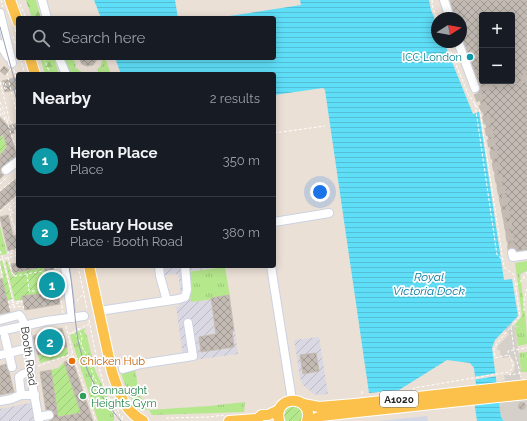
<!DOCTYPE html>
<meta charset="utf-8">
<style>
:root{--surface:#171b24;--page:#20242c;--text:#f1f3f6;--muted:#9ea1a6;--line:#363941;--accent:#0f766e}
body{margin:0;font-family:Raleway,sans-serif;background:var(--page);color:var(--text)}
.controls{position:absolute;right:12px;top:12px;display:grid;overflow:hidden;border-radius:4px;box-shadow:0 2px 10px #0003}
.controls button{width:36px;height:36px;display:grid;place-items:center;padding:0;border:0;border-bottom:1px solid var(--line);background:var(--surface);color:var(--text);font:20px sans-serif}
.compass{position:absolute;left:431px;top:12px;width:36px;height:36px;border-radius:50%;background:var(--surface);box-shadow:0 2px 10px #0003;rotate:79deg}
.you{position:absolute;left:320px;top:192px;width:14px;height:14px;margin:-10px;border:3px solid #fff;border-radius:50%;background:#1a73e8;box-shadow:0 0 0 6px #1a73e833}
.badge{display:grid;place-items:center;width:26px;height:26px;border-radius:50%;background:var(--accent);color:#fff;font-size:13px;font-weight:700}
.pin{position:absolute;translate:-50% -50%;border:2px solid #fff;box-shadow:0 1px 4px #0006}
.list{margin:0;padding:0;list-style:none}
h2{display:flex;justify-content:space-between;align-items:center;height:52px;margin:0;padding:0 16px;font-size:17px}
h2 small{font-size:13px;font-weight:400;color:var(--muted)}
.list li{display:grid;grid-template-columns:26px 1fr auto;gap:12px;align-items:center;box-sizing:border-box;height:72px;padding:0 16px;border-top:1px solid var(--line)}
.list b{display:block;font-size:15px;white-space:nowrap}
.list p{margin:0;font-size:13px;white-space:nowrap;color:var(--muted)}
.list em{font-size:13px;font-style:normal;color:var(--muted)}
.icon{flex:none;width:22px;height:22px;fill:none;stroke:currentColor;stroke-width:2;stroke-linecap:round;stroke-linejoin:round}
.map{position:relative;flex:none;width:527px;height:421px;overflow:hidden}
.search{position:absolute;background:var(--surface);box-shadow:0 2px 10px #0003;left:16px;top:16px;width:260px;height:44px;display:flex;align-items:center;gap:10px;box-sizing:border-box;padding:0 14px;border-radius:4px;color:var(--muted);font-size:15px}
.panel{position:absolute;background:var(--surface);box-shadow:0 2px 10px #0003;left:16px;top:72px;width:260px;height:196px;border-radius:4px}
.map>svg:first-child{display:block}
.industrial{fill:url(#industrial-furrows)}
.airport{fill:#d2d7e3}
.grass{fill:url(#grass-tufts)}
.forest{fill:url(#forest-firs)}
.garden{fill:url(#garden-furrows)}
.plaza{fill:#d6d0ca}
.water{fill:url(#water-rules)}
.pier{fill:#ebe0d6}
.building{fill:url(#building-cross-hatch);stroke:#c6bcb0;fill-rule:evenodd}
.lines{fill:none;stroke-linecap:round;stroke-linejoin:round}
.minor-tunnel{stroke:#c4bbb3;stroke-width:8;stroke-dasharray:8 4;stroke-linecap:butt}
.minor-casing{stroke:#cbd2e2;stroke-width:10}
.major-casing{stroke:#fff;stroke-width:12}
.path{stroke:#fff;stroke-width:1;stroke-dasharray:3 2;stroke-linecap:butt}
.minor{stroke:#fff;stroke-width:8}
.major{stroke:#fbc14b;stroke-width:10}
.tram{stroke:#999fb3;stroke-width:1}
.major-bridge-casing{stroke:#fff;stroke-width:12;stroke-linecap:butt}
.path-bridge{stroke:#fff;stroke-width:1;stroke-dasharray:3 2;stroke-linecap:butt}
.major-bridge{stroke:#fbc14b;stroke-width:10}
.culture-dot{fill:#0f9aa8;stroke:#fff;stroke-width:1.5}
.food-dot{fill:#e8710a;stroke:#fff;stroke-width:1.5}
.leisure-dot{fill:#2e9e5b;stroke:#fff;stroke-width:1.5}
.labels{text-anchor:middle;stroke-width:3.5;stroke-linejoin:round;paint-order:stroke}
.shield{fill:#fff;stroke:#686868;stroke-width:1}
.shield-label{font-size:10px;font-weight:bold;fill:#272727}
.culture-label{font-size:11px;fill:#0d838f;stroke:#fff;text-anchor:end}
.street-label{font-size:11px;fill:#272727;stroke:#fff}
.food-label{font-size:11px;fill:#c56008;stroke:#fff;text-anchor:start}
.leisure-label{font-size:11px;fill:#27864d;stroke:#fff;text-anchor:start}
.water-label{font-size:12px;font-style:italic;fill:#03789e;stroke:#fff}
</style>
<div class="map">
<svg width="527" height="421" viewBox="0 0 527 421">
<defs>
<pattern id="industrial-furrows" width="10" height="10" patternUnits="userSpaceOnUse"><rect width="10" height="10" fill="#dad8e2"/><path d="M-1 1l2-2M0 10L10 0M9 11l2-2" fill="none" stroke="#bbb9c2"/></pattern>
<pattern id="grass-tufts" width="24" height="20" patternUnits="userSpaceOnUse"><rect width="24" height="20" fill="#b5e78d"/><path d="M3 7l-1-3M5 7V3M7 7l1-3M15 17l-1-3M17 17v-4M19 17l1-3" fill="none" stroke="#9cc67a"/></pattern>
<pattern id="forest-firs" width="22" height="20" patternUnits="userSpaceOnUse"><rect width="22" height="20" fill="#b5e78d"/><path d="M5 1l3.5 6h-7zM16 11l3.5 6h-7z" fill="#9cc67a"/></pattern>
<pattern id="garden-furrows" width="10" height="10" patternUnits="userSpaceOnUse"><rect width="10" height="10" fill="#b5e78d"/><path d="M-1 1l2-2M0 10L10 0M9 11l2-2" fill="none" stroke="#9cc67a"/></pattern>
<pattern id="water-rules" width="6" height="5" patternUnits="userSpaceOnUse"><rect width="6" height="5" fill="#5fdef8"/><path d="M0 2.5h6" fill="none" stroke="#53bed5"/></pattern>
<pattern id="building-cross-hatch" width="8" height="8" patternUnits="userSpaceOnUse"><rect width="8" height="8" fill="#c2bab3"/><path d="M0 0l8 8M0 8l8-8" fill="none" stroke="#9e9792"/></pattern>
</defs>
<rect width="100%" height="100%" fill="#ebe0d6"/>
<g class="industrial">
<path d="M159,266H225L188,272L191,302L230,297L238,354L149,366L121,373L118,365L183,356L176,307L179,306L178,294H181L178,274L163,275Z"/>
<path d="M319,337L328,394L318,395L314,394L303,385L300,378L294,340Z"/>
<path d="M34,402L37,421H0V409Z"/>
</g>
<path class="airport" d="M427,416L428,421H377L388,420Z"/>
<g class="grass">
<path d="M65,58H73L76,65L75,67L84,74H68L64,62Z"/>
<path d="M103,58H105L111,74H99L97,69L101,66Z"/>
<path d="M0,226L7,254L0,255Z"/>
<path d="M527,261V271L520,274C523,299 527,320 527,344L518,346L515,327L521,326H514L522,316L515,263Z"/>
<path d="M225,267L230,297L191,302L187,272Z"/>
<path d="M86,328L84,331L87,336L95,370L114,410V421H98L70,335Z"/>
<path d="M527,352V372H521L519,353Z"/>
<path d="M135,369C137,377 137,385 139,393C141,400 148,402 149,410L209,406L245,402L244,412L152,415L149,410C131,408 126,387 121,373Z"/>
</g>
<g class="forest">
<path d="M26,0H36L41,18H32Z"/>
<path d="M40,58H54L59,74H45Z"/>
</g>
<g class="garden">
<path d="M2,135L7,147L0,155V137Z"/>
<path d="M2,260L12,299L7,301L1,278L3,277L0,261Z"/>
<path d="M5,261H7L12,275L14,277H16L14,273L45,267L49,293L15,301Z"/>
<path d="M57,344L59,349L67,347L68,355L40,363L38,355L45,353L43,347Z"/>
<path d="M64,362L81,413L49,418L48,412L57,410L51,370L58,368Z"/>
<path d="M296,405C302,410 305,413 301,421H286L284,416C285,408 289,406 296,405Z"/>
</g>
<path class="plaza" d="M511,323L515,327L521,372L519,373L522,383L527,382V421H504L501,417L496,382L505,380L504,375H510L514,371L515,363L511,357L501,358L500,350H497L498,346L509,334L505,330Z"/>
<g class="water">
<path d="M94,0H175L178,18H101Z"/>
<path d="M300,0H429L431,10L437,25V42H444L473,114L479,112L504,280L512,279L518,316L495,340L492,348L501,417L504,421H477L472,386L476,385L474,368L470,363L447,360L399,390L369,393L325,90L323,88L274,95V74H121L115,58H274V18H216L301,5Z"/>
</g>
<path class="pier" d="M497,373V376L473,380V377Z"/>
<g class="building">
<path d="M450,0H527V250L517,251L513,248L509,249L486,125L478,92L480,89V86L463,40L461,37V18H455ZM482,15H512V81H482Z"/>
<path d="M79,58H98L93,65L87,66L82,64Z"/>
<path d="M4,66L9,70L5,75L0,71Z"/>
<path d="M18,77V89L5,92L2,81Z"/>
<path d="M0,117L8,126L18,123V132L10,134L17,156L1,168V173L4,175L0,179V155L7,147L3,134L0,137Z"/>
<path d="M18,177V194L0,210V192Z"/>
<path d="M8,215L13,236L18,235V248L8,251L0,217Z"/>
<path d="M18,263V266H38V268L13,273L11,264Z"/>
<path d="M44,266H53L60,304L25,310L22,296L49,293Z"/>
<path d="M0,279H2L10,312L0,314Z"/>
<path d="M229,295L234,331H232L234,347L201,352L199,337L216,334L211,298Z"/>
<path d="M62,328L67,347L59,349L57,344L43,347L45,353L38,355L33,336Z"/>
<path d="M316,353L319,371L303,374L300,355Z"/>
<path d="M72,359L93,421H49L53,419L54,414L51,410H46L40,372L51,370L58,417L81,413L64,362Z"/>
<path d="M6,364L9,372L14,392L0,395V366Z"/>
<circle cx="522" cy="406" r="3.5"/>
</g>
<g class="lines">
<path class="minor-tunnel" d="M512,253L508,224L485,111L475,88L527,78"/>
<g class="minor-casing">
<g id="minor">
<path d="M42,0L47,18"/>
<path d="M444,0L450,18"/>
<path d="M0,13L12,63"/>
<path d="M458,42L475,88"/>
<path d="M0,44L8,57"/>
<path d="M59,58L66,74"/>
<path d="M6,170L18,161"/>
<path d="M274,222L329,213"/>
<path d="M512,253L513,257L527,255"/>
<path d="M65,266L72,318"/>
<path d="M159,266L160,276L167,301"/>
<path d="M271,266L292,400"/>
<path d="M99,311L179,299L185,297L187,290L185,266"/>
<path d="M0,320L19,315C27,321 33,362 30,372L39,421"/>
<path d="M0,331L46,321L84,316"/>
<path d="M5,337L12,367"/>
<path d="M0,355L29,348"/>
<path d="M123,369L141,364L193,356L188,323"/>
<path d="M21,395L19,377L23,374L30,372"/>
<path d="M0,401L11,399L21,395H35"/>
<path d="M38,417L49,415"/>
</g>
</g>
<g class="major-casing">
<g id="major">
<path d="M10,0L18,22"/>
<path d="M30,58L35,74"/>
<path d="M89,266L112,372C119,392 123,410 143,421"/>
<path d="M303,404L319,407L355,404"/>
<path d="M229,421L257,419L262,415H268L279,410"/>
<path d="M279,421C272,393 315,395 307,421"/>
<path d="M309,421L321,416L357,412"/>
</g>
</g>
<g class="path">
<path d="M1,0L3,7"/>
<path d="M432,0L433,9L437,18"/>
<path d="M20,4L26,18"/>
<path d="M15,29L18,42"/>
<path d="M13,36L18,51"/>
<path d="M447,42L468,94L480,111L504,267L514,275L520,316L497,343L494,350L495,358L508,355"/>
<path d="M20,58L25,74"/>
<path d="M44,58L50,74"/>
<path d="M11,69L7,74L18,118"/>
<path d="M14,70L18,85"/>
<path d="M0,82L9,118L18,138"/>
<path d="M3,82L5,89H7"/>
<path d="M0,102L3,108L13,140L18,148"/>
<path d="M475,104L497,255L502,259"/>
<path d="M0,108L5,120H9"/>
<path d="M0,113V116"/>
<path d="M18,125L16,126L18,130"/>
<path d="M274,133L325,126"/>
<path d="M0,184L7,177"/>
<path d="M0,191L18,176"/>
<path d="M7,205L18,195"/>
<path d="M9,207L18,200"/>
<path d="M9,208L15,232L18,231"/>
<path d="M0,211L7,205"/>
<path d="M10,211L18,204"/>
<path d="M11,212L18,214"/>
<path d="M14,228L18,219"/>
<path d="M18,248L8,252V254L18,252"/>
<path d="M0,251L3,258L15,309"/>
<path d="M8,257L12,273L15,276L43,271L46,289H48"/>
<path d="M0,260L18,255"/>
<path d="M0,266L3,277H1"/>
<path d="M55,266L63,313"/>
<path d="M78,266L87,309"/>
<path d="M27,274L29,291H35"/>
<path d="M523,277L527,280"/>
<path d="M516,285L521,281L527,272"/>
<path d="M13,300L8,301L9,303L22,301V302L9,306L10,308L23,306L24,309"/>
<path d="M77,301L83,294"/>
<path d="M524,311V300L527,289"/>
<path d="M89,320L96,355L104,386L117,416L120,420"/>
<path d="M66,326L74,359L91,406"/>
<path d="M511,327L514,350L521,377"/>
<path d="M78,328L82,337L81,345L88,357L93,375L114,415L116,416"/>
<path d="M72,332L77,336L81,344"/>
<path d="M69,334L89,324"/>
<path d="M75,359L87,357"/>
<path d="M38,366L72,354"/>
<path d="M510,373V375L520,373"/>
<path d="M93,377L91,406L96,421"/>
<path d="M413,390L414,388L509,372C518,364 509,360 508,351L527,348"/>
<path d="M362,391V396"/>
<path d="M116,404L120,417L124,421"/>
<path d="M122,418L123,416"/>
<path d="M167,419V418L209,417L224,415"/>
</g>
<use href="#minor" class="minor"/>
<use href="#major" class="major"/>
<g class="tram">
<path d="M0,27L18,93"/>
<path d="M14,89L18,105"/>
<path d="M69,266C73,288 74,311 77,334C82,368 99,396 121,421"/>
</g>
<g class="major-bridge-casing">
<g id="major-bridge">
<path d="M355,404L527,385"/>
<path d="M357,412L527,394"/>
</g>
</g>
<path class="path-bridge" d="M5,83L7,89"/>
<use href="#major-bridge" class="major-bridge"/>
</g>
<circle class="culture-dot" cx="470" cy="57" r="4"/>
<circle class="food-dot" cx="72" cy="361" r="4"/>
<circle class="leisure-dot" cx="83" cy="396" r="4"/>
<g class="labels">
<rect class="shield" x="380" y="391" width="38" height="16" rx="3"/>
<g class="shield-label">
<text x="399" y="403">A1020</text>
</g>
<g class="culture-label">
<text x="462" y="61">ICC London</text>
</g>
<g class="street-label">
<text transform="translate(29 356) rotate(82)" y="4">Booth Road</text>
</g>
<g class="food-label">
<text x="80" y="365">Chicken Hub</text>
</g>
<g class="leisure-label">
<text x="91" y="394">Connaught<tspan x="91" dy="13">Heights Gym</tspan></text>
</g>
<g class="water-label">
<text x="429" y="281">Royal<tspan x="429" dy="14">Victoria Dock</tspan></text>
</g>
</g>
</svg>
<div class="controls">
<button>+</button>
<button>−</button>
</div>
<svg class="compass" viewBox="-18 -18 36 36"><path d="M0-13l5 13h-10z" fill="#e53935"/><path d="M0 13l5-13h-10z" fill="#9ea1a6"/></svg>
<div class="you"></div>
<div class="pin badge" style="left:52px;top:285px;background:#0f9aa8">1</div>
<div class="pin badge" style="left:50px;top:342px;background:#0f9aa8">2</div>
<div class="search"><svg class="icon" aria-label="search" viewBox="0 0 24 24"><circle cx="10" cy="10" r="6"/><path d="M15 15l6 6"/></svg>Search here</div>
<section class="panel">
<h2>Nearby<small>2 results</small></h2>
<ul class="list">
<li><span class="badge" style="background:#0f9aa8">1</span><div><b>Heron Place</b><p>Place</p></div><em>350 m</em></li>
<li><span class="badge" style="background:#0f9aa8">2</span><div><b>Estuary House</b><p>Place · Booth Road</p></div><em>380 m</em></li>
</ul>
</section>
</div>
